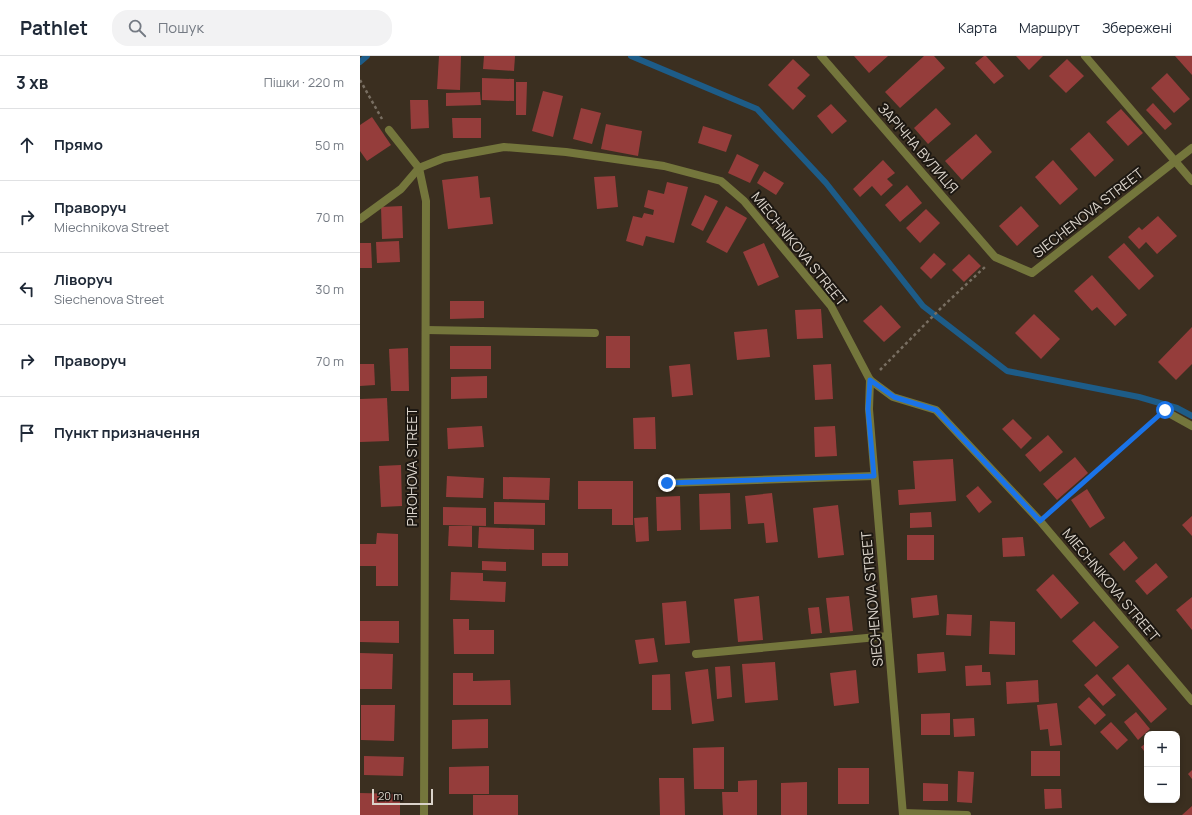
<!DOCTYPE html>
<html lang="uk">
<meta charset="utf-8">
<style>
:root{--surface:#fff;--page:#f2f2f3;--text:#1f2937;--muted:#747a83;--line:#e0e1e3}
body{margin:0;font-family:Manrope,sans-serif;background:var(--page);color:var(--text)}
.controls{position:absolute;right:12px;bottom:12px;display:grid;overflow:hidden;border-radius:8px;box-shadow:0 2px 6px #0003}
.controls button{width:36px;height:36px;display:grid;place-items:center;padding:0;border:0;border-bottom:1px solid var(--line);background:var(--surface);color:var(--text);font:20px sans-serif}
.scale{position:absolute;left:12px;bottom:10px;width:61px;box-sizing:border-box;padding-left:4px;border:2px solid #dad3ca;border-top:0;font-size:11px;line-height:14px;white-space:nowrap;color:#dad3ca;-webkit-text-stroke:3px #1d1812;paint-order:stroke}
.stop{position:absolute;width:12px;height:12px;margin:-9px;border:3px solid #1a73e8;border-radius:50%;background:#fff}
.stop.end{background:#1a73e8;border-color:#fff;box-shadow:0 1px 4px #0008}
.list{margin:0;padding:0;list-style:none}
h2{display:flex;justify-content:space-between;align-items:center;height:52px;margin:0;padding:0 16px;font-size:17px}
h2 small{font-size:13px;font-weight:400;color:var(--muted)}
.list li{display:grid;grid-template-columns:26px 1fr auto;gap:12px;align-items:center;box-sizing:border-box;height:72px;padding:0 16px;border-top:1px solid var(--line)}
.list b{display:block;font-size:15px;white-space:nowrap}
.list p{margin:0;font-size:13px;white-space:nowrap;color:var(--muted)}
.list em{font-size:13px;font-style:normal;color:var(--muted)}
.icon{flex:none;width:22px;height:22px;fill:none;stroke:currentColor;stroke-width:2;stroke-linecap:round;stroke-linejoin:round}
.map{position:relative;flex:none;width:832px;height:759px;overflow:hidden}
header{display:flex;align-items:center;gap:24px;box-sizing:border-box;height:56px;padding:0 20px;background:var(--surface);border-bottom:1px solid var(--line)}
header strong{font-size:19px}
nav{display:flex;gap:22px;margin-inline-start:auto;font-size:14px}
.search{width:280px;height:36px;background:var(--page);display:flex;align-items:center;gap:10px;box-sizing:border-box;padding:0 14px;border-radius:16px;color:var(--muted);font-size:15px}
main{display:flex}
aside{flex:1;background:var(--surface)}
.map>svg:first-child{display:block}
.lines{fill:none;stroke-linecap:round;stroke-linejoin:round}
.stream{stroke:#1d5c88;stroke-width:6}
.building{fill:#953d3b}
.path{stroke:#796f62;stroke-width:2.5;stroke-dasharray:3 3;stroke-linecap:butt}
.lane{stroke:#74763c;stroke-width:8}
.street{stroke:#74763c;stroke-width:8}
.route{stroke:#1a73e8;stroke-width:5}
.labels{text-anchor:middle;stroke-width:4;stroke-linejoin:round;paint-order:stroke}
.street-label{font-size:14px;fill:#dad3ca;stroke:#1d1812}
</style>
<header>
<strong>Pathlet</strong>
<div class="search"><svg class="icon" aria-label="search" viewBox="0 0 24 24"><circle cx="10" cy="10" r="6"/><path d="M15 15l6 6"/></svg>Пошук</div>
<nav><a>Карта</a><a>Маршрут</a><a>Збережені</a></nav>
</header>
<main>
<aside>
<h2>3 хв<small>Пішки · 220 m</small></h2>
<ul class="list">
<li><svg class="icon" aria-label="ahead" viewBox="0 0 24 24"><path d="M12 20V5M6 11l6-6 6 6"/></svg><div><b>Прямо</b></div><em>50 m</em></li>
<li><svg class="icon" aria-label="right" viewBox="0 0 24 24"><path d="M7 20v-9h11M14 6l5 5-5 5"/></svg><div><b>Праворуч</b><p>Miechnikova Street</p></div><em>70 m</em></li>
<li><svg class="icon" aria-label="left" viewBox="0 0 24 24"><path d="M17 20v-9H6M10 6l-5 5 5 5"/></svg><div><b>Ліворуч</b><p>Siechenova Street</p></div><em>30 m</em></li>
<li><svg class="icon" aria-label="right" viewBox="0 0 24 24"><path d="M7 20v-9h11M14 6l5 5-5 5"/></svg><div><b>Праворуч</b></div><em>70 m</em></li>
<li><svg class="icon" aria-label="arrive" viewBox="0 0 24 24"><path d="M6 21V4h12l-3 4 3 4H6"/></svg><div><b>Пункт призначення</b></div></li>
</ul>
</aside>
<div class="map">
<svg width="832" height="759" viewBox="0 0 832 759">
<rect width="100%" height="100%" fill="#3b2f20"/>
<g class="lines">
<g class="stream">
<path d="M271,0L397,53L466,127L563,250L647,315L779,341L817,352L832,360"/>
<path d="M0,6L7,0"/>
</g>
</g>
<g class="building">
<path d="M79,0H101L100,34L77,33Z"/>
<path d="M124,0H155L154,15L123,13Z"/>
<path d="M494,0H528L509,17Z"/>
<path d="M564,0H574L585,12L540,52L525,36Z"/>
<path d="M624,0H626L644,20L634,28L615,7Z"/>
<path d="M656,0H683L669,14Z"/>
<path d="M815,0H832V19Z"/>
<path d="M433,3L450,19L437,32L446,40L433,54L408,29Z"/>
<path d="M707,3L724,20L706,37L689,20Z"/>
<path d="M807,17L830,43L814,57L791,32Z"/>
<path d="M122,22L154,23V45L122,44Z"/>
<path d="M156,26H167L166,59H156Z"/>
<path d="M183,35L203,40L193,81L172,75Z"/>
<path d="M120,36L121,49L86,50V37Z"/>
<path d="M50,44H68L69,72L51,73Z"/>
<path d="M793,47L812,68L805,74L786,54Z"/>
<path d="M471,48L487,65L472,78L457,60Z"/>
<path d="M221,52L241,57L232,88L213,83Z"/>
<path d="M576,52L591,68L568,88L554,72Z"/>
<path d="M761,53L783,77L768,90L746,66Z"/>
<path d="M12,61L31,89L7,105L0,95V69Z"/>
<path d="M92,62H121V82H93Z"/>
<path d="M246,68L282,75L278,100L241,93Z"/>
<path d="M343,70L372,79L366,96L338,87Z"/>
<path d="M729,76L754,104L735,121L710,93Z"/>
<path d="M616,78L632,96L602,124L585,105Z"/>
<path d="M377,98L399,109L390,127L368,117Z"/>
<path d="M523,104L535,117L527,123L533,129L521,140L512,130L500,141L493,133Z"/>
<path d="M693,104L718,133L700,149L675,121Z"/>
<path d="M404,115L424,127L416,139L397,127Z"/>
<path d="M118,120L120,142L130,141L133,168L88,173L82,124Z"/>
<path d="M255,120L258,151L237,153L234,121Z"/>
<path d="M307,126L328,131L314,187L286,180L283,190L266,185L273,160L282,162L284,157L293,159L294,154L284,151L288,134L304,138Z"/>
<path d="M547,129L562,147L540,166L525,149Z"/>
<path d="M345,139L358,145L343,175L331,169Z"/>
<path d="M42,150L43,182L22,183L21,151Z"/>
<path d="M366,150L387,162L367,197L346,186Z"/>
<path d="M661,150L679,170L657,190L639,170Z"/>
<path d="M566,153L580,167L560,187L546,172Z"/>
<path d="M798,160L817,180L797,198L786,186L779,193L768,181L779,171L782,174Z"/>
<path d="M39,185L40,206L17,207L16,186Z"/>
<path d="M0,187H11L12,212H0Z"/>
<path d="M404,187L419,221L398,230L383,196Z"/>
<path d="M764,187L794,220L779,234L748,201Z"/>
<path d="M574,197L586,208L571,223L560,212Z"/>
<path d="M609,198L621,210L604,226L592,214Z"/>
<path d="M732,219L767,259L755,270L737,251L732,255L714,235Z"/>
<path d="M90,245H124V262L90,263Z"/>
<path d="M521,249L541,271L524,286L503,265Z"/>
<path d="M461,253L463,282L437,283L435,254Z"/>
<path d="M674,258L700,283L681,303L655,277Z"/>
<path d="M832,271V308L816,324L798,306Z"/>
<path d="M407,273L410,301L377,304L374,276Z"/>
<rect x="246" y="280" width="24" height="32"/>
<rect x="90" y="290" width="41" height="23"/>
<path d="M48,292L49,335H31L29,293Z"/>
<path d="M0,308H14L15,329L0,330Z"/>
<path d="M330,308L333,339L312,341L309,310Z"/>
<path d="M471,308L473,343L455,344L453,309Z"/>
<path d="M127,320V342L91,343V321Z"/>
<path d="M27,342L29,385L0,386V343Z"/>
<path d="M295,361L296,393H274L273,362Z"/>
<path d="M653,363L672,382L661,393L642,373Z"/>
<path d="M122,370L124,391L88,393L87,372Z"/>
<path d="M475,370L477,400L455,401L454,371Z"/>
<path d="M688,379L703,396L680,416L665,399Z"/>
<path d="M715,401L728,417L697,444L683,428Z"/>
<path d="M593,403L596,445L539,449L538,434L555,433L553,405Z"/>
<path d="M41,409L42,450L21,451L19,410Z"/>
<path d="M87,420L124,422L123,442L86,441Z"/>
<path d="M143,421L190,422L189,444L143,443Z"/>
<path d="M218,425H273V469H252V453H218Z"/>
<path d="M618,430L632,446L619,457L606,440Z"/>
<path d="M727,433L745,462L730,472L711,444Z"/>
<path d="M370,437L371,473L340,474L339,438Z"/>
<path d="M412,437L418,486L406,487L404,467L388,468L385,440Z"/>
<path d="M320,440L321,474L297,475L296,441Z"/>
<path d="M134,446L185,447V469L134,468Z"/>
<path d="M478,449L484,499L458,502L453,452Z"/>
<path d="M83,451L126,452V470L83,469Z"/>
<path d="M571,456L572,471L550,472V457Z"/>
<path d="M832,460V480L822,469Z"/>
<path d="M288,461L289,485L276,486L274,462Z"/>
<path d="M89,470H112V491L88,490Z"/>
<path d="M119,471L174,473V494L118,492Z"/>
<path d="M17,477L38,478V530H16V510H0V488H16Z"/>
<rect x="547" y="479" width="27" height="25"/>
<path d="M663,481L665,500L643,501L642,482Z"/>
<path d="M764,485L778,502L764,515L749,498Z"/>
<rect x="182" y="497" width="26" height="13"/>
<path d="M122,505L146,506V515L122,514Z"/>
<path d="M796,507L808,521L787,539L775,525Z"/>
<path d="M91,516L123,517V525L146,526L145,546L90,544Z"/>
<path d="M693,518L719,547L701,563L676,534Z"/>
<path d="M577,539L579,559L553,562L551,542Z"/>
<path d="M399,540L403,584L378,586L374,543Z"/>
<path d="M489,540L493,575L470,577L466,542Z"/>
<path d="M832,541V574L816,554Z"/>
<path d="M326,545L330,587L305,589L302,547Z"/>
<path d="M459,551L462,577L451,578L448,552Z"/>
<path d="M587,558L612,559L611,580L586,579Z"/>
<path d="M93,563H109V574H134V598H94Z"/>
<path d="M0,565H39V587L0,586Z"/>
<path d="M630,565L655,566V599L629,598Z"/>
<path d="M734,565L759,591L736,611L712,585Z"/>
<path d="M294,582L298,606L279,608L275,584Z"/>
<path d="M584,596L586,615L558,617L557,598Z"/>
<path d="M0,597L33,598L32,633H0Z"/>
<path d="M415,606L418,644L385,647L382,608Z"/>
<path d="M768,608L807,653L791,667L752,622Z"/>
<path d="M622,609V616H630L631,629L606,630L605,610Z"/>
<path d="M370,610L372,641L357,643L355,611Z"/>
<path d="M348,613L354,665L332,668L325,616Z"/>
<path d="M496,614L499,647L474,650L470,617Z"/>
<path d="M93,617H113V625L150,624L151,649H93Z"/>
<path d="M310,618L311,654H292V619Z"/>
<path d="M737,618L756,639L743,650L724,629Z"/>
<path d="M678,624L679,646L647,648L646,626Z"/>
<path d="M729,641L746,659L735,669L718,651Z"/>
<path d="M697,647L702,689L690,690L688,673L680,674L677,649Z"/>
<path d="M1,649H35L34,685L1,684Z"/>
<path d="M776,656L790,673L778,684L764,666Z"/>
<path d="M590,657V679H561V658Z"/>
<path d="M614,662L615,680L594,681L593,663Z"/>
<path d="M128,663V692L92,693V664Z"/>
<path d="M751,666L768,684L757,694L740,676Z"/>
<path d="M787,686V699L781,691Z"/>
<path d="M364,691V733H334L333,692Z"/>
<rect x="671" y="695" width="29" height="25"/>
<path d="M4,700L44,701L43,720L4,719Z"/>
<path d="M129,710V738H89V711Z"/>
<rect x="478" y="712" width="31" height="36"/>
<path d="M832,714V723L828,718Z"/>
<path d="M598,715L614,716L612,747L597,746Z"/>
<path d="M299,722H324L325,759H300Z"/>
<path d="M397,724V759H363L362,736H378V725Z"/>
<path d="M447,726V759H421V727Z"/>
<path d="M563,727L588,728V745H563Z"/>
<path d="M684,733H701L702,752L685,753Z"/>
<path d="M0,737L40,738V759H0Z"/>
<rect x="113" y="739" width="45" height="20"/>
<path d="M832,750V759H822Z"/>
</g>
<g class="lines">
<g class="path">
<path d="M0,24L22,63"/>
<path d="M520,314L580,253L626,210"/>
<path d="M691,456L795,363"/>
</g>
<g class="lane">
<path d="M725,0L832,125"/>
<path d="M66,274L235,277"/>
<path d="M805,355L832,370"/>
<path d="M307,427L514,420"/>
<path d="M336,598L528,580"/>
<path d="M543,757L607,759"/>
</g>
<g class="street">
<path d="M461,0L635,201L672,217L832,92"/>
<path d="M29,74L59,112L66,145L64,759"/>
<path d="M0,163L41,133L59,112L84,102L144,91L206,96L304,110L361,125L384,145L471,250L510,324L533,341L576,354L680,465L832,645"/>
<path d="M510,324L509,353L543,759"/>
</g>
</g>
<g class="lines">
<path class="route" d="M307,427L514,420L508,353L510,324L534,341L576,354L680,465L805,354"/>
</g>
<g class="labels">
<g class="street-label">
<text transform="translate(558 92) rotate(49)" y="5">ЗАРІЧНА ВУЛИЦЯ</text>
<text transform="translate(728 157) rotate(-38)" y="5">SIECHENOVA STREET</text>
<text transform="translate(439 193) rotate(51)" y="5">MIECHNIKOVA STREET</text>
<text transform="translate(52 411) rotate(-90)" y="5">PIROHOVA STREET</text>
<text transform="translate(751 529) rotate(50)" y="5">MIECHNIKOVA STREET</text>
<text transform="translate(512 543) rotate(-95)" y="5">SIECHENOVA STREET</text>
</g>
</g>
</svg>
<div class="controls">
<button>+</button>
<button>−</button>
</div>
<div class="scale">20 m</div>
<div class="stop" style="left:805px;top:354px"></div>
<div class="stop end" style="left:307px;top:427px"></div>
</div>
</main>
